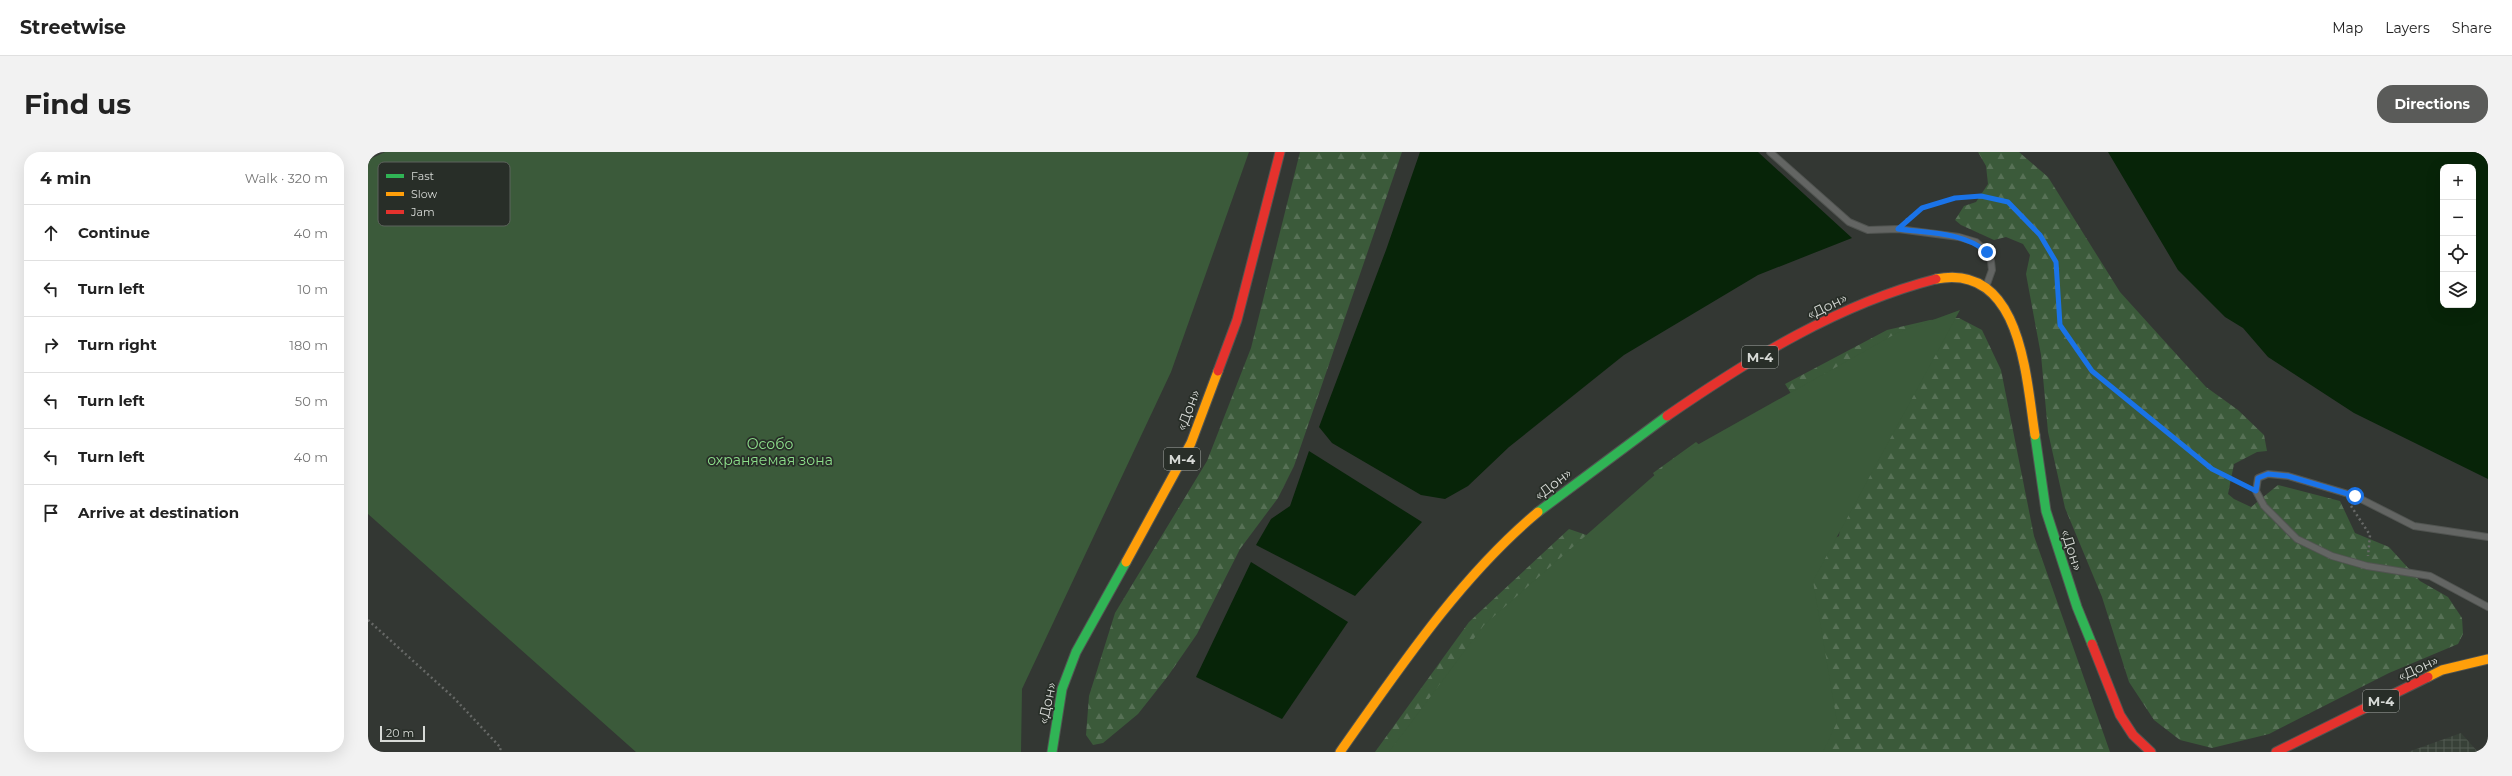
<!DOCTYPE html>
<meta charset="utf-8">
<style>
:root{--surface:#fff;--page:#f2f2f2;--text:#222;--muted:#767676;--line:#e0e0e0;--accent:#5a5b59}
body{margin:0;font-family:Montserrat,sans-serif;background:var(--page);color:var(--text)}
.controls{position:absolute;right:12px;top:12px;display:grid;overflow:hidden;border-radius:8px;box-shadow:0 4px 16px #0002}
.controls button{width:36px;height:36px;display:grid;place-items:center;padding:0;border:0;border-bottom:1px solid var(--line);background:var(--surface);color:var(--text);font:20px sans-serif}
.scale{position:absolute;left:12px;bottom:10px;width:45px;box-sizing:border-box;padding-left:4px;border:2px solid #d7dad6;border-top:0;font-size:11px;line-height:14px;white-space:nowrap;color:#d7dad6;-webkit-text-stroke:3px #282e28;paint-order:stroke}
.stop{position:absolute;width:12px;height:12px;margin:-9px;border:3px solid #1a73e8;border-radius:50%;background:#fff}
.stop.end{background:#1a73e8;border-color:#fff;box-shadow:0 1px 4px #0008}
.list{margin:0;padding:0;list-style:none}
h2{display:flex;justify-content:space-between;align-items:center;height:52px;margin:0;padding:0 16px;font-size:17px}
h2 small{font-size:13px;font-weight:400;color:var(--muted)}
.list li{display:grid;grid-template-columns:26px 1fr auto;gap:12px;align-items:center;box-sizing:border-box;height:56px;padding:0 16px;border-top:1px solid var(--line)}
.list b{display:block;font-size:15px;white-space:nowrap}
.list em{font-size:13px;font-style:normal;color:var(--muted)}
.icon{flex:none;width:22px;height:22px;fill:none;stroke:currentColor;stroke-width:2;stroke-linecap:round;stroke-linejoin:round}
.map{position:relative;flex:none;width:2120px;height:600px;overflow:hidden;border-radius:16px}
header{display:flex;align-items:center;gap:24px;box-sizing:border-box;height:56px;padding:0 20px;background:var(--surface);border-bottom:1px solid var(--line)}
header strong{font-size:19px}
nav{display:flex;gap:22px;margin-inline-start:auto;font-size:14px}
.intro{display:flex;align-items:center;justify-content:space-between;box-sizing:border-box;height:96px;padding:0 24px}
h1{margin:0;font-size:28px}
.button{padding:10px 18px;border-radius:16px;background:var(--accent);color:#fff;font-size:14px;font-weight:700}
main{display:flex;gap:24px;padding:0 24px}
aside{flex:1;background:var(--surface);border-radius:16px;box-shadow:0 4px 16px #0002}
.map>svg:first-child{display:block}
.industrial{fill:url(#industrial-grid)}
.forest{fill:url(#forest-firs)}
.park{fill:#3b5a3a}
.water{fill:#072408;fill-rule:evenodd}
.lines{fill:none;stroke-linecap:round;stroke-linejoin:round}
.lane-casing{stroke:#515451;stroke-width:8}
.fast-casing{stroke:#515451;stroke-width:11}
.slow-casing{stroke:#515451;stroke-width:11}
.jam-casing{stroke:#515451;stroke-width:11}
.path{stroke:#676967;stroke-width:2.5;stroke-dasharray:2 3;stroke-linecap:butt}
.lane{stroke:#636563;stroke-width:6}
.fast{stroke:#30b455;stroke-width:9}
.slow{stroke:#ff9f0a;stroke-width:9}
.jam{stroke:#e5322d;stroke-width:9}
.route{stroke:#1a73e8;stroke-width:5}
.labels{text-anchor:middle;stroke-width:3.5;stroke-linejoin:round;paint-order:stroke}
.shield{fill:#282e28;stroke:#a2a6a2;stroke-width:1}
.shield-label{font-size:13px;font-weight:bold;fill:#d7dad6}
.street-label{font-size:14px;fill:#d7dad6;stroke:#282e28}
.park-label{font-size:14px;fill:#8ddf8b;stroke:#282e28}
.key{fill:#282e28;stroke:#5d625c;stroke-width:1}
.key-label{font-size:11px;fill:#d7dad6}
</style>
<header>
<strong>Streetwise</strong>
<nav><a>Map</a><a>Layers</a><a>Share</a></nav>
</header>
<div class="intro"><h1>Find us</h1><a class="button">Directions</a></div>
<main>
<aside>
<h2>4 min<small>Walk · 320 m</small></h2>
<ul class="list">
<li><svg class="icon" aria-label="ahead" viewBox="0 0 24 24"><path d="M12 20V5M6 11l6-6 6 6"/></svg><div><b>Continue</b></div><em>40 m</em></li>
<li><svg class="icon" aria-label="left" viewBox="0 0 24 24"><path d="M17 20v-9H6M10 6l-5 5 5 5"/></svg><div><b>Turn left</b></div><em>10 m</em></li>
<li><svg class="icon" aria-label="right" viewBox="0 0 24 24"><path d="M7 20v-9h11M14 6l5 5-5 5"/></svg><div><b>Turn right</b></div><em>180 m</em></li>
<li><svg class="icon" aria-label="left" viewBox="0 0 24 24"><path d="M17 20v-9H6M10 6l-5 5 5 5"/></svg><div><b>Turn left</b></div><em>50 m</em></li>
<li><svg class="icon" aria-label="left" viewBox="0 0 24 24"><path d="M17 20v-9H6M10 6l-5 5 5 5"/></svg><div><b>Turn left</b></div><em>40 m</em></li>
<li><svg class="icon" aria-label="arrive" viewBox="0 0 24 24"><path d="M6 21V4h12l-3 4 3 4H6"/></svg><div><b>Arrive at destination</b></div></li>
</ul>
</aside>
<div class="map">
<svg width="2120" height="600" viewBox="0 0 2120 600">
<defs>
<pattern id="industrial-grid" width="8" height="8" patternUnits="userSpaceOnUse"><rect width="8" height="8" fill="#374037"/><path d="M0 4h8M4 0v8" fill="none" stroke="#535b53"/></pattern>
<pattern id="forest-firs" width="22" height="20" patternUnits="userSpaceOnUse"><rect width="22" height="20" fill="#3b5a3a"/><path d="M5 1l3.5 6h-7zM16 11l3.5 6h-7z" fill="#577156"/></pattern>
</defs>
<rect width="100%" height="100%" fill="#333733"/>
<path class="industrial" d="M2093,581L2110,600H2040Z"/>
<g class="forest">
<path d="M932,0H1034L926,314L910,346L872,397L829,482L800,524L770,562L735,591L725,593L718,583L721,544L747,461L839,309L883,196Z"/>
<path d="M1610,0H1651L1680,25L1752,140L1838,235L1870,258L1896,283L1899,299L1889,300L1866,312L1860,342L1866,347L1883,355L1910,333L1972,349L1987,381L2021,395L2052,429L2080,445L2094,466L2095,482L2090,492L2021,521L1901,582L1844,596L1812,588L1786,568L1761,530L1734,445L1697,356L1680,280L1673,203L1658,122L1662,103L1655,92L1638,85L1626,88L1593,73L1587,68L1596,54L1608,50L1620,32L1618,14Z"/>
<path d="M1591,166L1614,178L1633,218L1666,384L1742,600H1007L1101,470L1201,377L1274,402L1326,387L1285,321L1328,290L1448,396L1471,384L1478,329L1417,232L1519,178L1562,168Z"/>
</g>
<g class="park">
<path d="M17,0H881L803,220L654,537L653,600H268L0,362V8Z"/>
<path d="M1592,158L1445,429L1469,570L1455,600H1021L1116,473L1306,306L1529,181Z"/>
</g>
<g class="water">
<path d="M1052,0H1390L1484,86L1390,123L1256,203L1141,295L1100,334L1077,347L1053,343L964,291L951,275L1018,98Z"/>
<path d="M1740,0H2120V327L1986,261L1900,205L1875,176L1857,165L1810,118ZM2075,15H2105V153H2075Z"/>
<path d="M941,299L1054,370L987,444L888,393L903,367L922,354Z"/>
<path d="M883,410L980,470L914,567L828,525Z"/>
</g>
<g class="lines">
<g class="lane-casing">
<g id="lane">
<path d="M1402,0L1481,70L1500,78L1530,77L1591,85L1608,90L1619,100L1623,109L1624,118L1619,132"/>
<path d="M2120,385L2046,374L1987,344L1920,324L1900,322L1890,326L1888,339L1896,354L1929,387L1964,404L1999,414L2062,424L2120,455"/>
</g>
</g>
<g class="fast-casing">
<g id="fast">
<path d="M1667,283L1678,359L1709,455L1724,492"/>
<path d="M1170,360L1299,264"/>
<path d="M684,600L694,537L708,500L758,410"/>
</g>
</g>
<g class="slow-casing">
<g id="slow">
<path d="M1568,127C1654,110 1658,227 1667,283"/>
<path d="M758,410L823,291L850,219"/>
<path d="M2060,525L2074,518L2120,507"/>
<path d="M972,600C1030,518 1092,425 1170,360"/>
</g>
</g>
<g class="jam-casing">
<g id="jam">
<path d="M850,219L869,168L912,0"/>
<path d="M1299,264C1382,207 1470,152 1568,127"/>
<path d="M1724,492L1752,563L1765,583L1783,600"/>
<path d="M1908,600L2060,525"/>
</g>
</g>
<g class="path">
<path d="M1538,68L1554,56L1587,46L1613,44L1640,50L1672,83L1688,110L1692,173L1724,219L1844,317L1879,334"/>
<path d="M1983,354L2002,383L2000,404"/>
<path d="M0,468L86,546L133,596L131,600"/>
</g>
<use href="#lane" class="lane"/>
<use href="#fast" class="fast"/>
<use href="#slow" class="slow"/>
<use href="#jam" class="jam"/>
</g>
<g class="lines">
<path class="route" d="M1619,100C1595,80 1561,81 1530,77L1554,56L1587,46L1613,44L1640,50L1672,83L1688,110L1692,173L1724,219L1844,317L1888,339L1890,326L1900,322L1920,324L1987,344"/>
</g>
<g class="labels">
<g class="shield">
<rect x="1374" y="194" width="36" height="22" rx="3"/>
<rect x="796" y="296" width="36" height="22" rx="3"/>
<rect x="1995" y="538" width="36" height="22" rx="3"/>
</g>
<g class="shield-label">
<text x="1392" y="210">М-4</text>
<text x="814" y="312">М-4</text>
<text x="2013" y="554">М-4</text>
</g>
<g class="street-label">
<text transform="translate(1459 154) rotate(-26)" y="5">«Дон»</text>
<text transform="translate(820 258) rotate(-69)" y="5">«Дон»</text>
<text transform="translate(1185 332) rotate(-38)" y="5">«Дон»</text>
<text transform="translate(1704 398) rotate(72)" y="5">«Дон»</text>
<text transform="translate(2050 516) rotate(-25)" y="5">«Дон»</text>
<text transform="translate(679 551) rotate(-78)" y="5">«Дон»</text>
</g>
<g class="park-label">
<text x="402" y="297">Особо<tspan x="402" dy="16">охраняемая зона</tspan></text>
</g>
</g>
<rect x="10" y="10" width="132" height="64" rx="6" class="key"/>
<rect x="18" y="22" width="18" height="4" fill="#30b455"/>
<rect x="18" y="40" width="18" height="4" fill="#ff9f0a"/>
<rect x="18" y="58" width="18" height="4" fill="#e5322d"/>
<g class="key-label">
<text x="43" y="28">Fast</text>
<text x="43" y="46">Slow</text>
<text x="43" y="64">Jam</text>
</g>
</svg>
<div class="controls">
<button>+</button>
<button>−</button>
<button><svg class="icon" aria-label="locate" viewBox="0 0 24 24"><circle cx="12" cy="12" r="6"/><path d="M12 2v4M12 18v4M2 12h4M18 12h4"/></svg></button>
<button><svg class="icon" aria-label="layers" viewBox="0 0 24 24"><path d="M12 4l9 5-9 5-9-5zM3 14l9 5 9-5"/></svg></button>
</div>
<div class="scale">20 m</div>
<div class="stop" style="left:1987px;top:344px"></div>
<div class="stop end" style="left:1619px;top:100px"></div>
</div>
</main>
